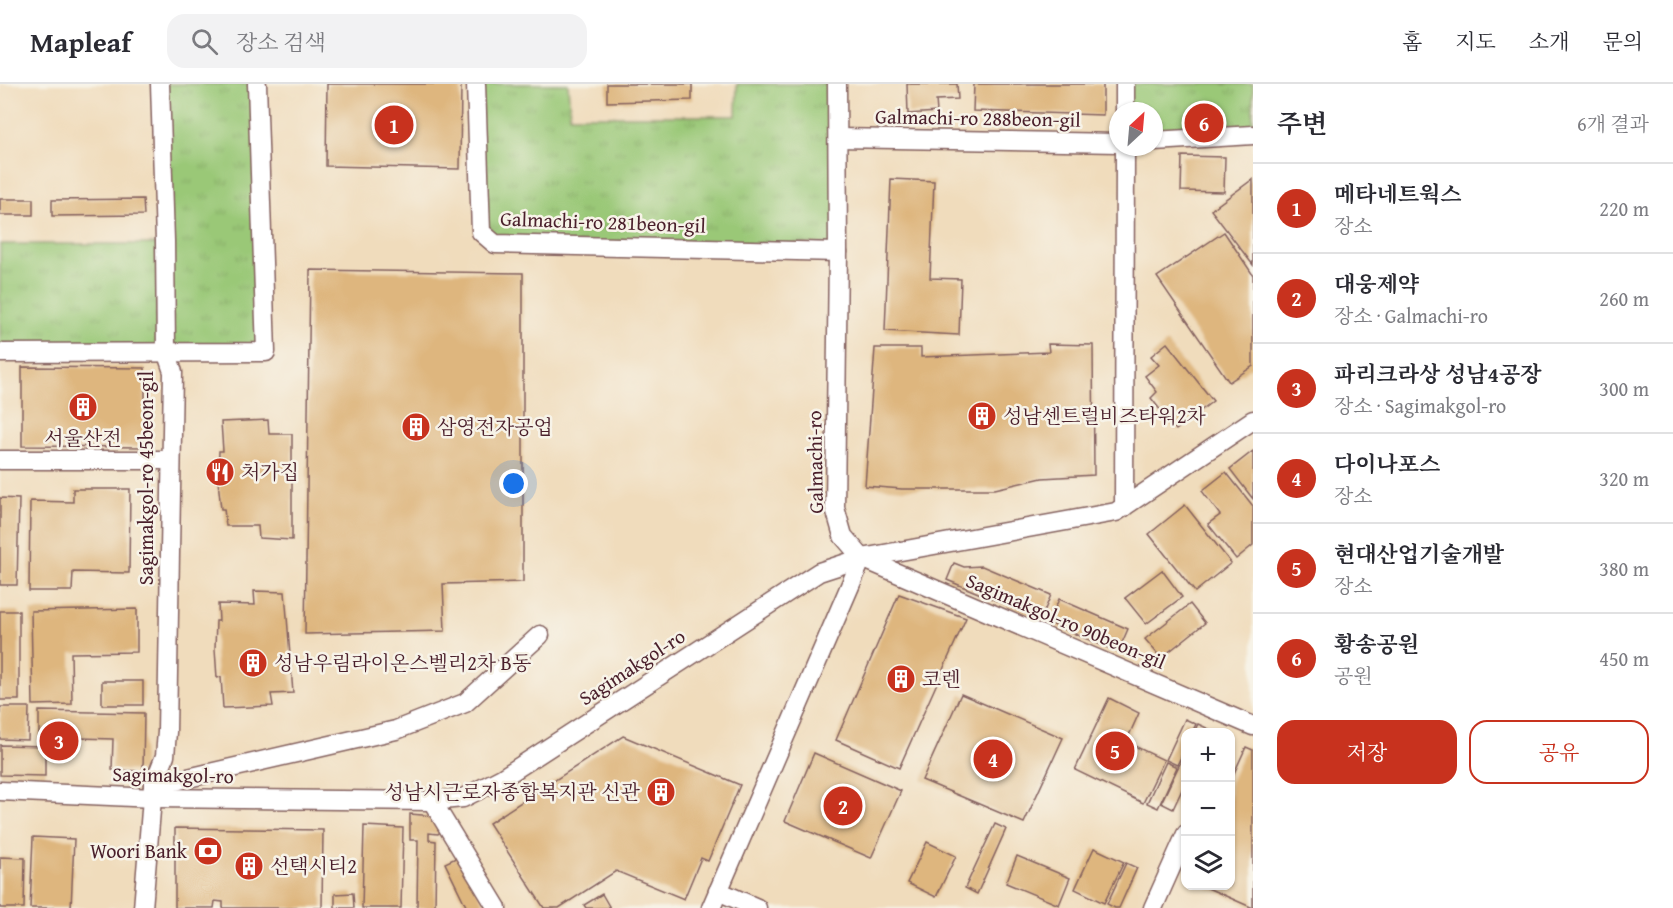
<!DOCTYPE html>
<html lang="ko">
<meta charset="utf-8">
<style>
:root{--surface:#fff;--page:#f2f2f3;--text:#2b2b33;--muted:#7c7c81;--line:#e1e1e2;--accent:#c8321e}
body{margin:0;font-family:"Gentium Book Plus","Noto Serif KR",serif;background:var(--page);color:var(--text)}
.controls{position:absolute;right:18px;bottom:18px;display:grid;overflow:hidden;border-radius:12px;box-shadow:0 2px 4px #0004}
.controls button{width:54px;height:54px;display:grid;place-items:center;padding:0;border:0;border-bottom:2px solid var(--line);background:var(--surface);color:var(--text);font:30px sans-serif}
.compass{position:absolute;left:1109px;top:18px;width:54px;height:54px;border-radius:50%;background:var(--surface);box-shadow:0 2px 4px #0004;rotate:26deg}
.you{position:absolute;left:514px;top:400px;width:21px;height:21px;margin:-15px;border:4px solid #fff;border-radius:50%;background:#1a73e8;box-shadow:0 0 0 9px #1a73e833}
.badge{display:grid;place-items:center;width:39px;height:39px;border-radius:50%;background:var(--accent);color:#fff;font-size:20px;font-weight:700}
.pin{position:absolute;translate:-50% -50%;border:3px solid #fff;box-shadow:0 2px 6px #0006}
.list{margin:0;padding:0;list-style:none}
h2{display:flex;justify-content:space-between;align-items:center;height:78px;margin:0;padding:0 24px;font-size:26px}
h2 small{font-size:20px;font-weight:400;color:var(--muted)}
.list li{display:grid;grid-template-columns:39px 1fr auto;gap:18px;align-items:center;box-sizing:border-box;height:90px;padding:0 24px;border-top:2px solid var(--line)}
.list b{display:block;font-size:22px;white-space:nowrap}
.list p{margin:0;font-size:20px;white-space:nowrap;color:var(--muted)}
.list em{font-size:20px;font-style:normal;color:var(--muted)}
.actions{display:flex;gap:12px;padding:18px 24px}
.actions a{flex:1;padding:14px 0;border:2px solid var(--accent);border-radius:18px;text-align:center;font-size:21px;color:var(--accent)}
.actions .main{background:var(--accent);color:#fff}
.icon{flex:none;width:33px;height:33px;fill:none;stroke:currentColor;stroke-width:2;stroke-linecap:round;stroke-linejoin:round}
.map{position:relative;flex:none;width:1253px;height:824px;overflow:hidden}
header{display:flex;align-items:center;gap:36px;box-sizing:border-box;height:84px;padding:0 30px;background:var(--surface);border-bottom:2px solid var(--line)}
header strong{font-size:28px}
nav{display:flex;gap:33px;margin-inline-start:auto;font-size:21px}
.search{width:420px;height:54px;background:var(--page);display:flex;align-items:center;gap:15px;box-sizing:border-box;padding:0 21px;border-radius:18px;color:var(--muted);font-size:22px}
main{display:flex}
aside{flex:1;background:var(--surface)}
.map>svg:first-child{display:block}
.park{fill:url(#park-tufts);stroke:#727451;stroke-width:1.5}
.building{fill:#deb67e}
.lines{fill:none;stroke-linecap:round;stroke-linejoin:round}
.minor-casing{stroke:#84615e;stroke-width:21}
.minor{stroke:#fff;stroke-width:18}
.labels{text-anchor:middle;stroke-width:5;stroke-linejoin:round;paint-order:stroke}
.street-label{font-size:20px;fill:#4a1f2b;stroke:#f7f3e8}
.poi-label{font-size:20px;fill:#4a1f2b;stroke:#f7f3e8;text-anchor:start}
</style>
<header>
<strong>Mapleaf</strong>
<div class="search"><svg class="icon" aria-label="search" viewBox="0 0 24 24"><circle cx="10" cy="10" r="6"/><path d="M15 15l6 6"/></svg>장소 검색</div>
<nav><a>홈</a><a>지도</a><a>소개</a><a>문의</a></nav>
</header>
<main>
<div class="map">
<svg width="1253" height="824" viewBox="0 0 1253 824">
<defs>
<pattern id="park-tufts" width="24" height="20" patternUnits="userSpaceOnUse" patternTransform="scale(1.5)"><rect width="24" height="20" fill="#9ac877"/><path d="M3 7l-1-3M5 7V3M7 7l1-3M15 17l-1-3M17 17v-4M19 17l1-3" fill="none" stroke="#86ab67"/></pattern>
</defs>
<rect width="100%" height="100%" fill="#f7f3e8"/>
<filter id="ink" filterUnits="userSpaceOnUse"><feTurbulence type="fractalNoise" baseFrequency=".0167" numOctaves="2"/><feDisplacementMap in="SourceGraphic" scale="12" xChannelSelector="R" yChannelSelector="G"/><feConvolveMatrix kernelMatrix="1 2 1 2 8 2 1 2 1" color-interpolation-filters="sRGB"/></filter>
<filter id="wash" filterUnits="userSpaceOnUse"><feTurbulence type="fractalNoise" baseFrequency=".008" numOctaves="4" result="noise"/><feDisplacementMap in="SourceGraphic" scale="24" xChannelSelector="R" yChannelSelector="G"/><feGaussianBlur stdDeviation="1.35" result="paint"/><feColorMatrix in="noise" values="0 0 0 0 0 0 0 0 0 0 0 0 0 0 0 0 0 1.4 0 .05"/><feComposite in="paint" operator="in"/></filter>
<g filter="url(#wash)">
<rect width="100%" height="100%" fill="#f0dcbc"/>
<g class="park">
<path d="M160,0H257L266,268L166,267Z"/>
<path d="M476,0H568L570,32H736L737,0H837V160H495L481,148Z"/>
<path d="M1125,0H1253V51L1154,57V27H1125Z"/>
<path d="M0,160H157L156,266L0,268Z"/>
</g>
<g id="blocks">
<g class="building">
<path d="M327,0H461L460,85L326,82Z"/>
<path d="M607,0H692V16L607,18Z"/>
<path d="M907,0H957L958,15L936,16L937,28L908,30Z"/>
<path d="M974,0H1103V31L973,27Z"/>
<path d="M1182,72L1225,73L1224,108L1181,107Z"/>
<path d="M891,95L934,97L930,194L961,195L959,251L885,247Z"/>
<path d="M1253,95V181L1211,126Z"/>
<rect x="0" y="115" width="33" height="16"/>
<path d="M143,115L144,131L52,132V116Z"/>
<path d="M1224,148L1253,191V282L1229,298L1157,193Z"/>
<path d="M310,186L523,189V498L443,500L445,547L305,550Z"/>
<path d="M1167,259L1213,317L1176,346L1151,314L1157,308L1145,292L1159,281L1151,272Z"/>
<path d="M1048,260L1093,261L1094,391L1042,394L995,405H902L865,402L875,264H921V273L1049,268Z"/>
<path d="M22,283L145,284V363L22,362Z"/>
<path d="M268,336L269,350H292V456L259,454L258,442H226L224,425H221L218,397L219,367H223L221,338Z"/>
<path d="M1253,367V415L1230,385Z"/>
<path d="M1226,388L1253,422V461L1236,475L1208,440L1220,431L1202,407Z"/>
<path d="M73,405H130L129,489L73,488L72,507H29L30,417L73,418Z"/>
<path d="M0,414L19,415L17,501H0Z"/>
<path d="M1185,421L1231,479L1195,508L1149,450Z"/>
<path d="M954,479L964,483L982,482L1051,511L1041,535L947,496Z"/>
<path d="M1162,486L1182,513L1146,540L1125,514Z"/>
<path d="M254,507L285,508L293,609L271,610L273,622L223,624L221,593L217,594L215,565L216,537H219L218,520L255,521Z"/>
<path d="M899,510L966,534L899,684L836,656Z"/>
<path d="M1059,515L1128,545L1118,568L1049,539Z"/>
<path d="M1190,520L1205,539L1161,574L1145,555Z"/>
<path d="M137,525V568L71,569L72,620L33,621L31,527Z"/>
<rect x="0" y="527" width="19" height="89"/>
<rect x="102" y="597" width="41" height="24"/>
<path d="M961,610L1063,654L1024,739L922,696Z"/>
<path d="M1109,614L1139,629L1126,658L1164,676L1143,719L1075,686Z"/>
<path d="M0,623H29L28,656L0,655Z"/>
<path d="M39,627L144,629L143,687L112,686L113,655L80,654V659H39Z"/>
<path d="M1185,635L1196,640L1192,648H1186V663L1177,681L1166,676Z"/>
<path d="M1198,640L1209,645L1207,648H1194Z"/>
<path d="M623,652L740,701L708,777L701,774L684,815L616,787L559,824H544L489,739Z"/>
<path d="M0,661L45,662V692L0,691Z"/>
<path d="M1246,663L1253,666V824L1203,802H1230V698Z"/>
<path d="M1186,667V697L1173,725L1161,719Z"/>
<path d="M814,669L901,707L871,774L785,737Z"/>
<path d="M1166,678L1177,683L1158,724L1147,719Z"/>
<path d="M410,730L434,732L444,744L438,750L429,749V756L436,757L435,824H417L418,756H410Z"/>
<path d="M995,740L1006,745L977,810L965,804Z"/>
<path d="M364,742L403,744L401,824H362Z"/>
<path d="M175,744L323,746L322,824H223V818L215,817L214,824H175Z"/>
<path d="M33,753L74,755L71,824H30Z"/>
<path d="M927,758L956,772L936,813L907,799Z"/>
<path d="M1094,764L1124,778L1104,819L1075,805Z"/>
<path d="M460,772L486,824H467L445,779Z"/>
<path d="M1017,772L1070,794L1059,821L1006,799Z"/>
<path d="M0,773L25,774L24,824H0Z"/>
<path d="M1126,779L1137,784L1119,824H1115L1107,820Z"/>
<path d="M353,809L354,824H335V810Z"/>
<path d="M602,810L610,824H586L584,821Z"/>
</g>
</g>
</g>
<g filter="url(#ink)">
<use href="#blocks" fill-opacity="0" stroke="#84615e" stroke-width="1.5"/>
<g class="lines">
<g class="minor-casing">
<g id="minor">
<path d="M476,0L481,148L495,160L838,168"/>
<path d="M837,0L838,168L835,424L843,452L862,474L1253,642"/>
<path d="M1125,27V0"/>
<path d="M838,54L1118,59"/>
<path d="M1154,57L1253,51"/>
<path d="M0,269L266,268L257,0"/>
<path d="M0,376H170"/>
<path d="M1124,423L1125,63"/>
<path d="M153,702L396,646L465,619L540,551"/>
<path d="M0,707L154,714L432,717L463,714L502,694L819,488L862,474L1116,428L1253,336"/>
<path d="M432,717L497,824"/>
<path d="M718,807L757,824"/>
<path d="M143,824L153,702L165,672L167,648L173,288L166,267L165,157L160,0"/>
<path d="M711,824L862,474"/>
<path d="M1153,824L1186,750"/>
</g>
</g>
<use href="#minor" class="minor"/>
</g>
</g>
<defs>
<g id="building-disc" transform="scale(1.5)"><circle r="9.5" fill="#c8321e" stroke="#f7f3e8"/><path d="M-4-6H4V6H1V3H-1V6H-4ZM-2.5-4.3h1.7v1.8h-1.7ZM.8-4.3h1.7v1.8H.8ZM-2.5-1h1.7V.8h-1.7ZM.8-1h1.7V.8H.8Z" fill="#fff"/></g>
<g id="restaurant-disc" transform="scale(1.5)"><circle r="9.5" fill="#c8321e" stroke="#f7f3e8"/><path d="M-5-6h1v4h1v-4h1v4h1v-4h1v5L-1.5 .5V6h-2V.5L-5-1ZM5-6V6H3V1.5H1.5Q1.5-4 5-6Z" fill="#fff"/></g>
<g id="bank-disc" transform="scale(1.5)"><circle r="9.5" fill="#c8321e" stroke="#f7f3e8"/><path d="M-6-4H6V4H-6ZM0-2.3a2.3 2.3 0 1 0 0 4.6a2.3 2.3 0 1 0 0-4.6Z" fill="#fff"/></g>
</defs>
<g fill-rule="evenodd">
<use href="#building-disc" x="83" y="323"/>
<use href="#building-disc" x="982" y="332"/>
<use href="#building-disc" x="416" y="343"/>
<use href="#restaurant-disc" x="220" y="388"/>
<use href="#building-disc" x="253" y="579"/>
<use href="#building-disc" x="901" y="595"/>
<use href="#building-disc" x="661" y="708"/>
<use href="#bank-disc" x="208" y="767"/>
<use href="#building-disc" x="249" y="782"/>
</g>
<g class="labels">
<g class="street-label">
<text transform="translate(978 34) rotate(1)" y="7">Galmachi-ro 288beon-gil</text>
<text transform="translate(603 138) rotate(2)" y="7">Galmachi-ro 281beon-gil</text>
<text transform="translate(815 378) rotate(-91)" y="7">Galmachi-ro</text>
<text transform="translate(146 394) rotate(-90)" y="7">Sagimakgol-ro 45beon-gil</text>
<text transform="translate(1066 537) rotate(23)" y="7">Sagimakgol-ro 90beon-gil</text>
<text transform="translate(632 583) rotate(-33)" y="7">Sagimakgol-ro</text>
<text transform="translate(173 691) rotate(1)" y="7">Sagimakgol-ro</text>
</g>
<g class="poi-label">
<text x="1003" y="339">성남센트럴비즈타워2차</text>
<text x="437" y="350">삼영전자공업</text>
<text x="83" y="361" text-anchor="middle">서울산전</text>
<text x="241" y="395">처가집</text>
<text x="274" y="586">성남우림라이온스벨리2차 B동</text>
<text x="922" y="602">코렌</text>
<text x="640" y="715" text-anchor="end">성남시근로자종합복지관 신관</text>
<text x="187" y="774" text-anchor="end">Woori Bank</text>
<text x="270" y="789">선택시티2</text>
</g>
</g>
</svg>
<div class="controls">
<button>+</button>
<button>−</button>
<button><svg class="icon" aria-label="layers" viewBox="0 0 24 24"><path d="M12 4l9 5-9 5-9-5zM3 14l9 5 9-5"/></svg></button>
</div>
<svg class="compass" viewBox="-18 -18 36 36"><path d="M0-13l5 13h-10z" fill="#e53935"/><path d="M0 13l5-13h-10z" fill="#7c7c81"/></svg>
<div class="you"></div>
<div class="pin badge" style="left:394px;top:41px">1</div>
<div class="pin badge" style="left:843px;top:722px">2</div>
<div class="pin badge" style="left:59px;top:657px">3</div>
<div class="pin badge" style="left:993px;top:675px">4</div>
<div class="pin badge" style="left:1115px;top:667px">5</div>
<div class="pin badge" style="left:1204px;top:39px">6</div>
</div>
<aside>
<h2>주변<small>6개 결과</small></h2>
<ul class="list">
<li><span class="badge">1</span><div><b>메타네트웍스</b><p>장소</p></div><em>220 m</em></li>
<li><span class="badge">2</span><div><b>대웅제약</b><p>장소 · Galmachi-ro</p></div><em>260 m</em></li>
<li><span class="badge">3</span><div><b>파리크라상 성남4공장</b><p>장소 · Sagimakgol-ro</p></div><em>300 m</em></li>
<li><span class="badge">4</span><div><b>다이나포스</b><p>장소</p></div><em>320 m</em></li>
<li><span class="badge">5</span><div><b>현대산업기술개발</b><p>장소</p></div><em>380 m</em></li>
<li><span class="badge">6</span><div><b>황송공원</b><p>공원</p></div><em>450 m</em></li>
</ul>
<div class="actions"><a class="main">저장</a><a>공유</a></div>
</aside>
</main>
